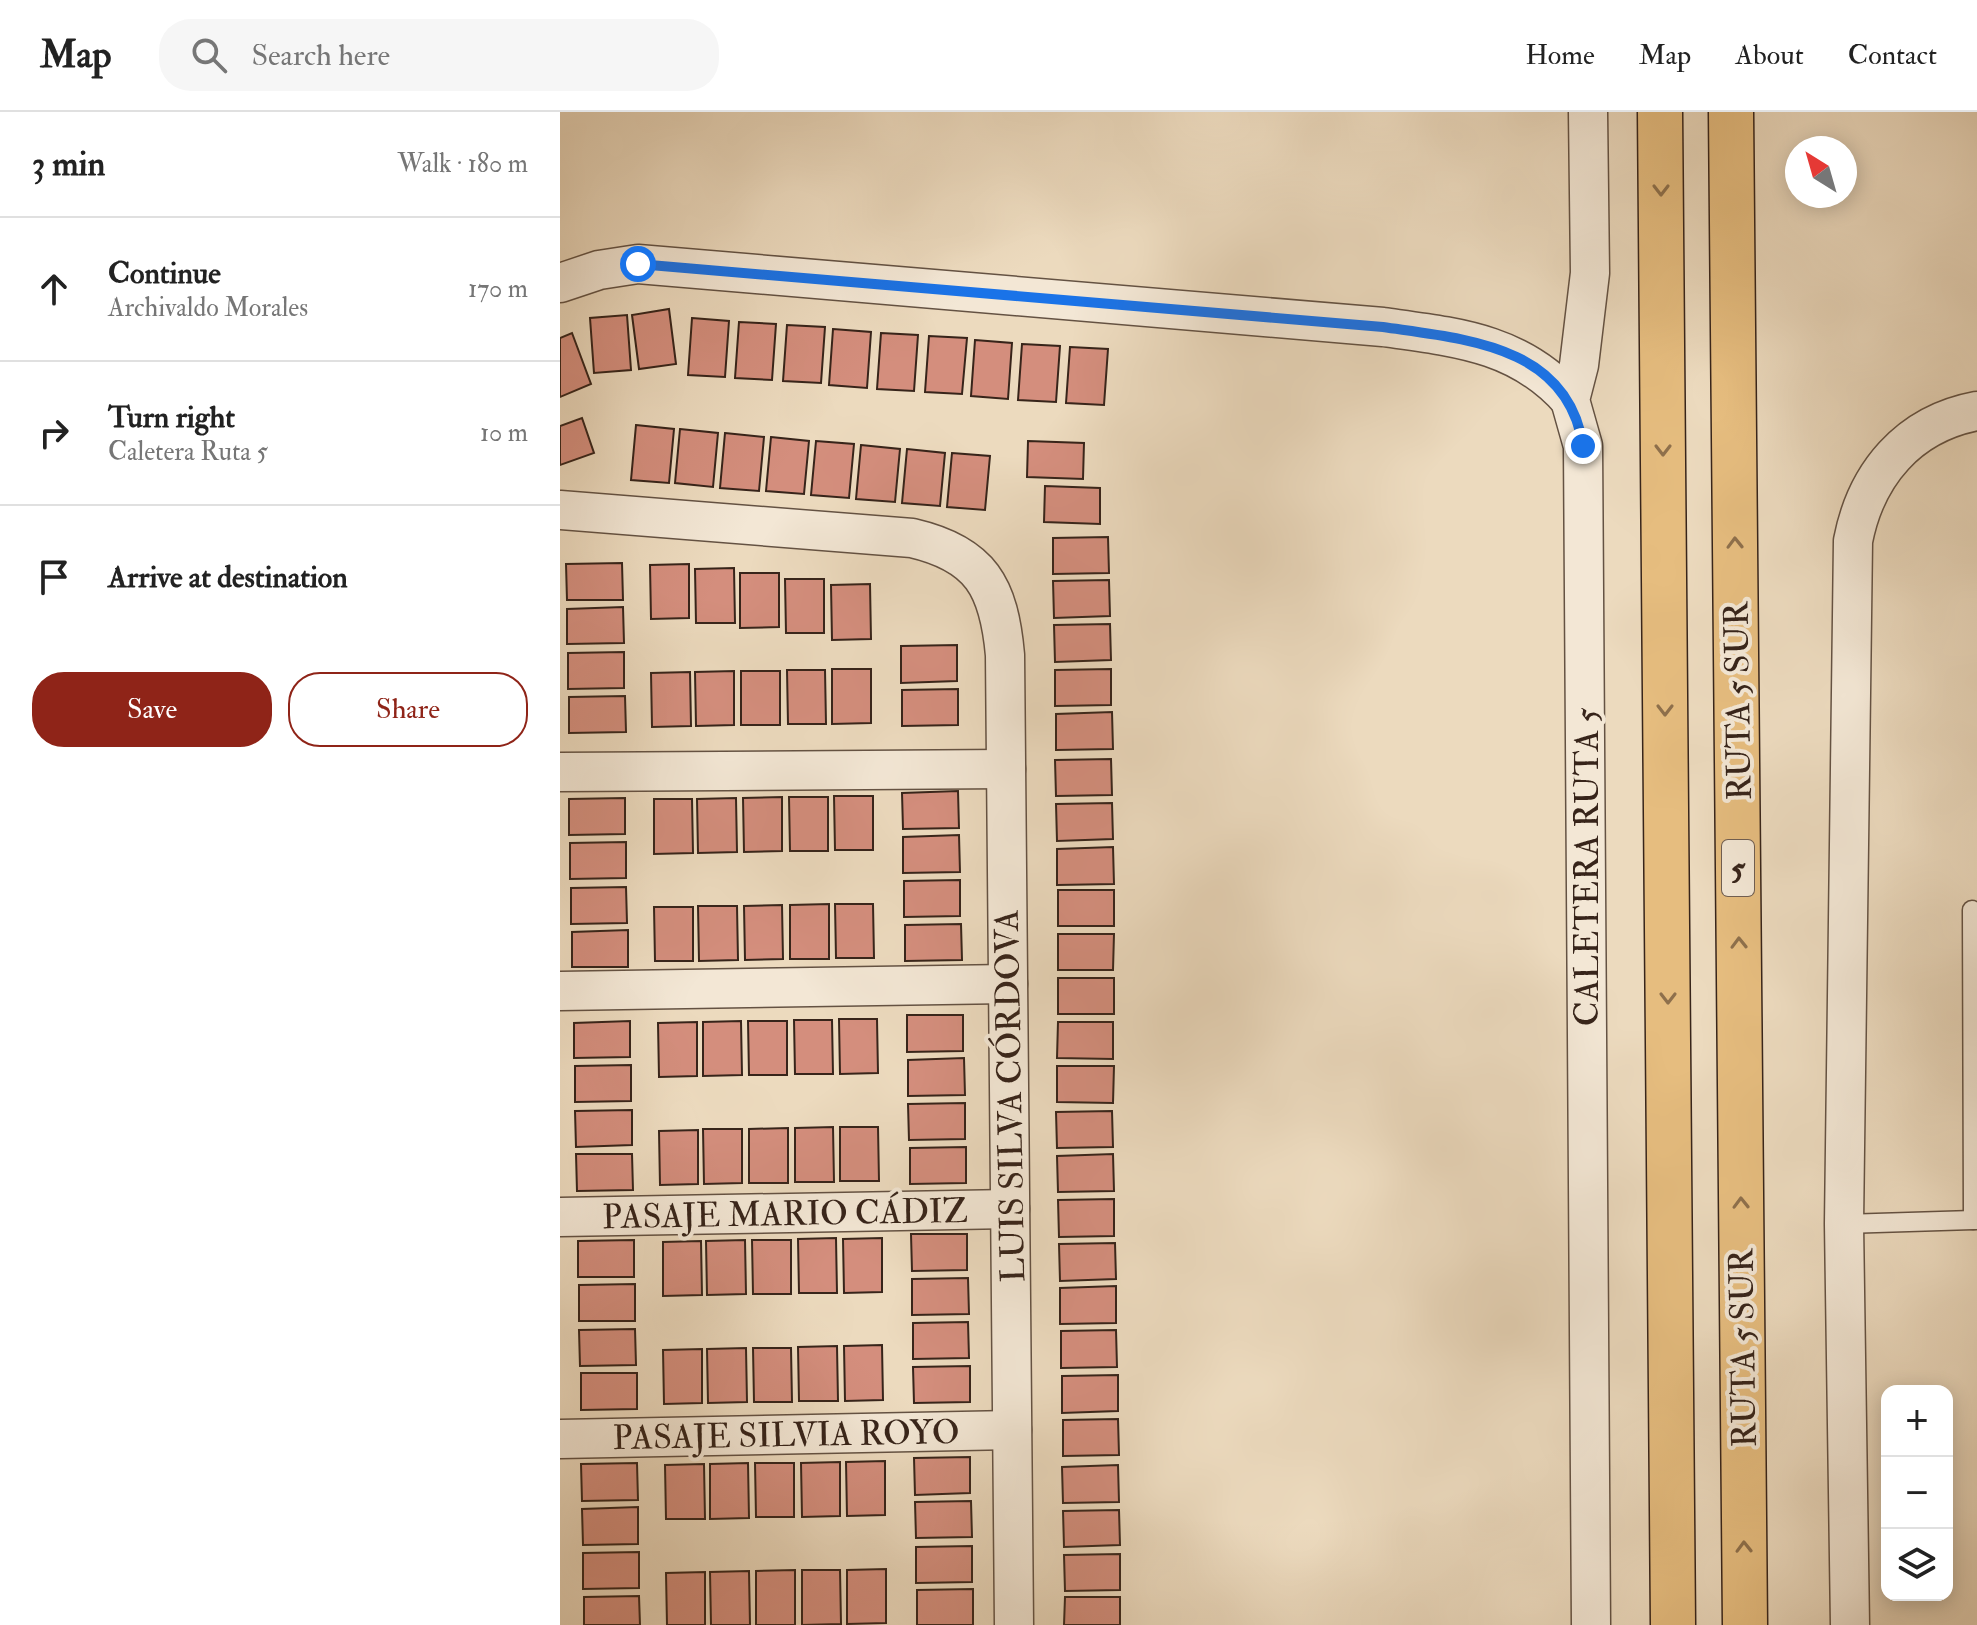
<!DOCTYPE html>
<meta charset="utf-8">
<style>
:root{--surface:#fff;--page:#f6f6f6;--text:#222;--muted:#767676;--line:#e0e0e0;--accent:#8f2418}
body{margin:0;font-family:"IM FELL Double Pica",serif;background:var(--page);color:var(--text)}
.controls{position:absolute;right:24px;bottom:24px;display:grid;overflow:hidden;border-radius:16px;box-shadow:0 4px 20px #0003}
.controls button{width:72px;height:72px;display:grid;place-items:center;padding:0;border:0;border-bottom:2px solid var(--line);background:var(--surface);color:var(--text);font:40px sans-serif}
.compass{position:absolute;left:1225px;top:24px;width:72px;height:72px;border-radius:50%;background:var(--surface);box-shadow:0 4px 20px #0003;rotate:323deg}
.stop{position:absolute;width:24px;height:24px;margin:-18px;border:6px solid #1a73e8;border-radius:50%;background:#fff}
.stop.end{background:#1a73e8;border-color:#fff;box-shadow:0 2px 8px #0008}
.list{margin:0;padding:0;list-style:none}
h2{display:flex;justify-content:space-between;align-items:center;height:104px;margin:0;padding:0 32px;font-size:34px}
h2 small{font-size:26px;font-weight:400;color:var(--muted)}
.list li{display:grid;grid-template-columns:52px 1fr auto;gap:24px;align-items:center;box-sizing:border-box;height:144px;padding:0 32px;border-top:2px solid var(--line)}
.list b{display:block;font-size:30px;white-space:nowrap}
.list p{margin:0;font-size:26px;white-space:nowrap;color:var(--muted)}
.list em{font-size:26px;font-style:normal;color:var(--muted)}
.actions{display:flex;gap:16px;padding:24px 32px}
.actions a{flex:1;padding:18px 0;border:2px solid var(--accent);border-radius:32px;text-align:center;font-size:28px;color:var(--accent)}
.actions .main{background:var(--accent);color:#fff}
.icon{flex:none;width:44px;height:44px;fill:none;stroke:currentColor;stroke-width:2;stroke-linecap:round;stroke-linejoin:round}
.map{position:relative;flex:none;width:1417px;height:1513px;overflow:hidden}
header{display:flex;align-items:center;gap:48px;box-sizing:border-box;height:112px;padding:0 40px;background:var(--surface);border-bottom:2px solid var(--line)}
header strong{font-size:38px}
nav{display:flex;gap:44px;margin-inline-start:auto;font-size:28px}
.search{width:560px;height:72px;background:var(--page);display:flex;align-items:center;gap:20px;box-sizing:border-box;padding:0 28px;border-radius:32px;color:var(--muted);font-size:30px}
main{display:flex}
aside{flex:1;background:var(--surface)}
.map>svg:first-child{display:block}
.building{fill:#d48e7d;stroke:#37241a;stroke-width:2}
.lines{fill:none;stroke-linecap:round;stroke-linejoin:round}
.service-casing{stroke:#645243;stroke-width:21}
.minor-casing{stroke:#645243;stroke-width:41}
.motorway-casing{stroke:#37241a;stroke-width:47}
.service{stroke:#f3e7d5;stroke-width:18}
.minor{stroke:#f3e7d5;stroke-width:38}
.motorway{stroke:#e6bd7f;stroke-width:44}
.oneway{stroke:#8e704c}
.route{stroke:#1a73e8;stroke-width:10}
.labels{text-anchor:middle;stroke-width:8;stroke-linejoin:round;paint-order:stroke}
.shield{fill:#f3e7d5;stroke:#6f5e52;stroke-width:2}
.shield-label{font-size:32px;font-weight:bold;fill:#37241a}
.street-label{font-size:34px;fill:#37241a;stroke:#f3e7d5}
</style>
<header>
<strong>Map</strong>
<div class="search"><svg class="icon" aria-label="search" viewBox="0 0 24 24"><circle cx="10" cy="10" r="6"/><path d="M15 15l6 6"/></svg>Search here</div>
<nav><a>Home</a><a>Map</a><a>About</a><a>Contact</a></nav>
</header>
<main>
<aside>
<h2>3 min<small>Walk · 180 m</small></h2>
<ul class="list">
<li><svg class="icon" aria-label="ahead" viewBox="0 0 24 24"><path d="M12 20V5M6 11l6-6 6 6"/></svg><div><b>Continue</b><p>Archivaldo Morales</p></div><em>170 m</em></li>
<li><svg class="icon" aria-label="right" viewBox="0 0 24 24"><path d="M7 20v-9h11M14 6l5 5-5 5"/></svg><div><b>Turn right</b><p>Caletera Ruta 5</p></div><em>10 m</em></li>
<li><svg class="icon" aria-label="arrive" viewBox="0 0 24 24"><path d="M6 21V4h12l-3 4 3 4H6"/></svg><div><b>Arrive at destination</b></div></li>
</ul>
<div class="actions"><a class="main">Save</a><a>Share</a></div>
</aside>
<div class="map">
<svg width="1417" height="1513" viewBox="0 0 1417 1513">
<rect width="100%" height="100%" fill="#ecdabe"/>
<filter id="stains"><feTurbulence type="fractalNoise" baseFrequency=".0025" numOctaves="4"/><feColorMatrix values="0 0 0 0 .2 0 0 0 0 .09 0 0 0 0 .02 0 0 0 .5 -.17"/></filter>
<radialGradient id="worn" r=".72"><stop offset=".6" stop-color="#630" stop-opacity="0"/><stop offset="1" stop-color="#630" stop-opacity=".3"/></radialGradient>
<g class="building">
<path d="M109,197L116,252L79,257L72,203Z"/>
<path d="M67,203L71,258L34,261L30,206Z"/>
<path d="M132,206L169,209L165,265L128,263Z"/>
<path d="M179,210L216,212L212,268L175,266Z"/>
<path d="M227,213L265,215L261,271L223,269Z"/>
<path d="M273,217L311,220L307,276L269,273Z"/>
<path d="M12,221L31,272L0,285V226Z"/>
<path d="M321,221L358,223L354,279L317,277Z"/>
<path d="M369,224L407,226L402,282L365,280Z"/>
<path d="M415,228L452,231L448,287L411,284Z"/>
<path d="M462,232L500,234L496,290L458,288Z"/>
<path d="M510,235L548,237L544,293L506,291Z"/>
<path d="M22,306L34,341L0,353V314Z"/>
<path d="M76,313L114,317L109,371L71,368Z"/>
<path d="M120,317L158,321L153,375L115,371Z"/>
<path d="M165,321L204,325L199,379L160,376Z"/>
<path d="M211,325L249,329L244,382L206,379Z"/>
<path d="M256,329L294,332L289,386L251,383Z"/>
<path d="M468,329L524,331L523,367L467,365Z"/>
<path d="M301,333L340,337L335,390L296,387Z"/>
<path d="M347,337L385,341L380,394L342,391Z"/>
<path d="M392,341L430,344L425,398L387,395Z"/>
<path d="M485,374L540,376V412L484,410Z"/>
<path d="M548,425L549,461L493,462V426Z"/>
<path d="M62,451L63,488H7L6,452Z"/>
<path d="M129,452V506L91,507L90,453Z"/>
<path d="M174,456L175,511H136L135,457Z"/>
<path d="M180,461H219V515L180,516Z"/>
<path d="M225,467H264V521H226Z"/>
<path d="M549,468L550,504L494,506L493,469Z"/>
<path d="M310,472L311,527L272,528L271,473Z"/>
<path d="M63,495L64,531L7,532V497Z"/>
<path d="M550,512L551,548L495,550L494,513Z"/>
<path d="M397,533V569L341,571V534Z"/>
<path d="M64,540V576L8,577V541Z"/>
<path d="M272,557H311V611L272,612Z"/>
<path d="M551,557V593L495,594V558Z"/>
<path d="M227,558H265L266,612H228Z"/>
<path d="M174,559V613L136,614L135,560Z"/>
<rect x="181" y="559" width="39" height="54"/>
<path d="M130,560L131,614L92,615L91,561Z"/>
<path d="M398,577V613L342,614V578Z"/>
<path d="M65,584L66,620L9,621V585Z"/>
<path d="M552,600L553,637L496,638V602Z"/>
<path d="M551,647L552,683L496,684L495,648Z"/>
<path d="M398,679L399,716L343,717L342,681Z"/>
<path d="M274,684H313V738H275Z"/>
<path d="M222,685V739L184,740L183,686Z"/>
<path d="M229,685H268V739H230Z"/>
<path d="M65,686V722L9,723V687Z"/>
<path d="M176,686L177,740L138,741L137,687Z"/>
<path d="M94,687H132L133,741L94,742Z"/>
<path d="M552,691L553,727L497,729L496,692Z"/>
<path d="M399,723L400,760L343,761V725Z"/>
<path d="M66,730V766L10,767V731Z"/>
<path d="M553,735L554,772L497,773V737Z"/>
<path d="M400,768V804L344,805V769Z"/>
<path d="M66,775L67,811L11,812V776Z"/>
<rect x="498" y="778" width="56" height="36"/>
<path d="M269,792V847H230V793Z"/>
<path d="M275,792H313L314,846H276Z"/>
<path d="M222,793L223,847L185,848L184,794Z"/>
<path d="M138,794H177L178,848L139,849Z"/>
<path d="M94,795H133V849H95Z"/>
<path d="M401,812L402,848L345,849V813Z"/>
<path d="M68,818V855H12V820Z"/>
<path d="M498,822H554L553,858H498Z"/>
<rect x="498" y="866" width="56" height="36"/>
<path d="M347,903H403V939L347,940Z"/>
<path d="M279,907H317L318,961L280,962Z"/>
<path d="M234,908H272L273,962H235Z"/>
<path d="M70,909V945L14,946V911Z"/>
<path d="M181,909L182,963L143,964V910Z"/>
<path d="M188,909H227V963H189Z"/>
<path d="M137,910V964L99,965L98,911Z"/>
<path d="M498,910H553V947L497,946Z"/>
<path d="M404,946L405,983L348,984V948Z"/>
<path d="M71,953V989L15,990V954Z"/>
<path d="M497,954H554L553,991L497,990Z"/>
<path d="M405,991V1027L349,1028L348,992Z"/>
<path d="M72,998V1033L16,1035L15,999Z"/>
<path d="M552,999L553,1035L497,1036L496,1000Z"/>
<path d="M273,1015L274,1070H235V1016Z"/>
<path d="M280,1015H318L319,1069H280Z"/>
<path d="M228,1016V1071H189V1017Z"/>
<path d="M143,1017H182V1071L144,1072Z"/>
<path d="M138,1018V1072L100,1073L99,1019Z"/>
<path d="M406,1035V1071L350,1072V1036Z"/>
<path d="M16,1042H72L73,1078L17,1079Z"/>
<path d="M553,1042L554,1079L498,1080L497,1044Z"/>
<path d="M554,1087V1124L499,1125L498,1088Z"/>
<path d="M351,1122H407V1158L352,1159Z"/>
<path d="M276,1126L277,1181H239L238,1127Z"/>
<path d="M322,1126V1180L284,1181L283,1127Z"/>
<path d="M74,1128V1165H18V1129Z"/>
<path d="M185,1128L186,1182L147,1183L146,1129Z"/>
<path d="M192,1128H231V1182H193Z"/>
<path d="M141,1129L142,1183L103,1184V1130Z"/>
<path d="M555,1131L556,1167L500,1169L499,1132Z"/>
<path d="M408,1166L409,1202L352,1203V1167Z"/>
<path d="M75,1172V1209H19V1173Z"/>
<path d="M556,1174V1211L500,1212V1176Z"/>
<path d="M408,1210L409,1246L353,1247V1211Z"/>
<path d="M75,1217L76,1253L20,1254L19,1218Z"/>
<path d="M556,1218L557,1255L501,1256V1219Z"/>
<path d="M322,1233L323,1288L285,1289L284,1234Z"/>
<path d="M277,1234L278,1289H239L238,1235Z"/>
<path d="M186,1236L187,1290L148,1291L147,1237Z"/>
<path d="M193,1236H231L232,1290H194Z"/>
<path d="M142,1237V1291L104,1292L103,1238Z"/>
<path d="M410,1254V1290L354,1291L353,1255Z"/>
<path d="M21,1261H77V1297L21,1298Z"/>
<path d="M558,1263V1299L502,1301V1264Z"/>
<path d="M558,1307L559,1343L503,1344V1308Z"/>
<path d="M410,1345V1381L355,1383L354,1346Z"/>
<path d="M325,1349V1403L287,1404L286,1350Z"/>
<path d="M280,1350V1404L242,1405L241,1351Z"/>
<path d="M77,1351L78,1388L22,1389L21,1352Z"/>
<path d="M188,1351L189,1406L150,1407V1352Z"/>
<path d="M195,1351H234V1405H196Z"/>
<path d="M144,1352L145,1407H106L105,1353Z"/>
<path d="M558,1353L559,1390L503,1391L502,1355Z"/>
<path d="M411,1389L412,1425L356,1426L355,1390Z"/>
<path d="M78,1395V1432L23,1433L22,1397Z"/>
<path d="M559,1398L560,1433L504,1435L503,1399Z"/>
<path d="M412,1434V1470L356,1471V1435Z"/>
<path d="M79,1440V1476L23,1477V1441Z"/>
<path d="M560,1442V1478L505,1479L504,1443Z"/>
<path d="M326,1457V1511L287,1512V1458Z"/>
<path d="M235,1458V1513H196V1459Z"/>
<path d="M242,1458H280L281,1512L242,1513Z"/>
<path d="M189,1459L190,1513H151L150,1460Z"/>
<path d="M145,1460V1513H107L106,1461Z"/>
<path d="M413,1477V1513H357V1478Z"/>
<path d="M79,1484L80,1513H24V1485Z"/>
<path d="M505,1485H560V1513H504Z"/>
</g>
<g class="lines">
<g class="service-casing">
<g id="service">
<path d="M1412,798L1413,1108H1417"/>
<path d="M1284,1112L1413,1108"/>
</g>
</g>
<g class="minor-casing">
<g id="minor">
<path d="M1028,0L1030,161L1019,253L1010,288L1023,334L1031,1513"/>
<path d="M0,171L39,158L78,152L823,215C895,225 959,230 1010,288"/>
<path d="M0,398L352,426C421,442 439,475 445,543L454,1513"/>
<path d="M0,660L446,657"/>
<path d="M0,879L448,872"/>
<path d="M0,1105L450,1097"/>
<path d="M0,1327L452,1318"/>
<path d="M1290,1513L1284,1112L1293,429C1306,362 1348,312 1417,299"/>
</g>
</g>
<g class="motorway-casing">
<g id="motorway">
<path d="M1100,0L1113,1513"/>
<path d="M1171,0L1185,1513"/>
</g>
</g>
<use href="#service" class="service"/>
<use href="#minor" class="minor"/>
<use href="#motorway" class="motorway"/>
</g>
<defs><path id="oneway-chevron" d="M-2-3.5L2.5 0L-2 3.5" fill="none" stroke-width="1.6" stroke-linecap="round" stroke-linejoin="round" transform="scale(2)"/></defs>
<g class="oneway">
<use href="#oneway-chevron" transform="translate(1101 78) rotate(90)"/>
<use href="#oneway-chevron" transform="translate(1103 338) rotate(90)"/>
<use href="#oneway-chevron" transform="translate(1175 431) rotate(-91)"/>
<use href="#oneway-chevron" transform="translate(1105 598) rotate(90)"/>
<use href="#oneway-chevron" transform="translate(1179 831) rotate(-91)"/>
<use href="#oneway-chevron" transform="translate(1108 886) rotate(90)"/>
<use href="#oneway-chevron" transform="translate(1181 1091) rotate(-91)"/>
<use href="#oneway-chevron" transform="translate(1184 1435) rotate(-91)"/>
</g>
<g class="lines">
<path class="route" d="M78,152L823,215C905,227 1008,233 1023,334"/>
</g>
<g class="labels">
<rect class="shield" x="1162" y="728" width="32" height="56" rx="6"/>
<g class="shield-label">
<text x="1178" y="767">5</text>
</g>
<g class="street-label">
<text transform="translate(1177 589) rotate(-91)" y="12">RUTA 5 SUR</text>
<text transform="translate(1026 755) rotate(-90)" y="12">CALETERA RUTA 5</text>
<text transform="translate(449 984) rotate(-91)" y="12">LUIS SILVA CÓRDOVA</text>
<text transform="translate(225 1101) rotate(-1)" y="12">PASAJE MARIO CÁDIZ</text>
<text transform="translate(1182 1236) rotate(-91)" y="12">RUTA 5 SUR</text>
<text transform="translate(226 1322) rotate(-1)" y="12">PASAJE SILVIA ROYO</text>
</g>
</g>
<rect width="100%" height="100%" filter="url(#stains)"/>
<rect width="100%" height="100%" fill="url(#worn)"/>
</svg>
<div class="controls">
<button>+</button>
<button>−</button>
<button><svg class="icon" aria-label="layers" viewBox="0 0 24 24"><path d="M12 4l9 5-9 5-9-5zM3 14l9 5 9-5"/></svg></button>
</div>
<svg class="compass" viewBox="-18 -18 36 36"><path d="M0-13l5 13h-10z" fill="#e53935"/><path d="M0 13l5-13h-10z" fill="#767676"/></svg>
<div class="stop" style="left:78px;top:152px"></div>
<div class="stop end" style="left:1023px;top:334px"></div>
</div>
</main>
